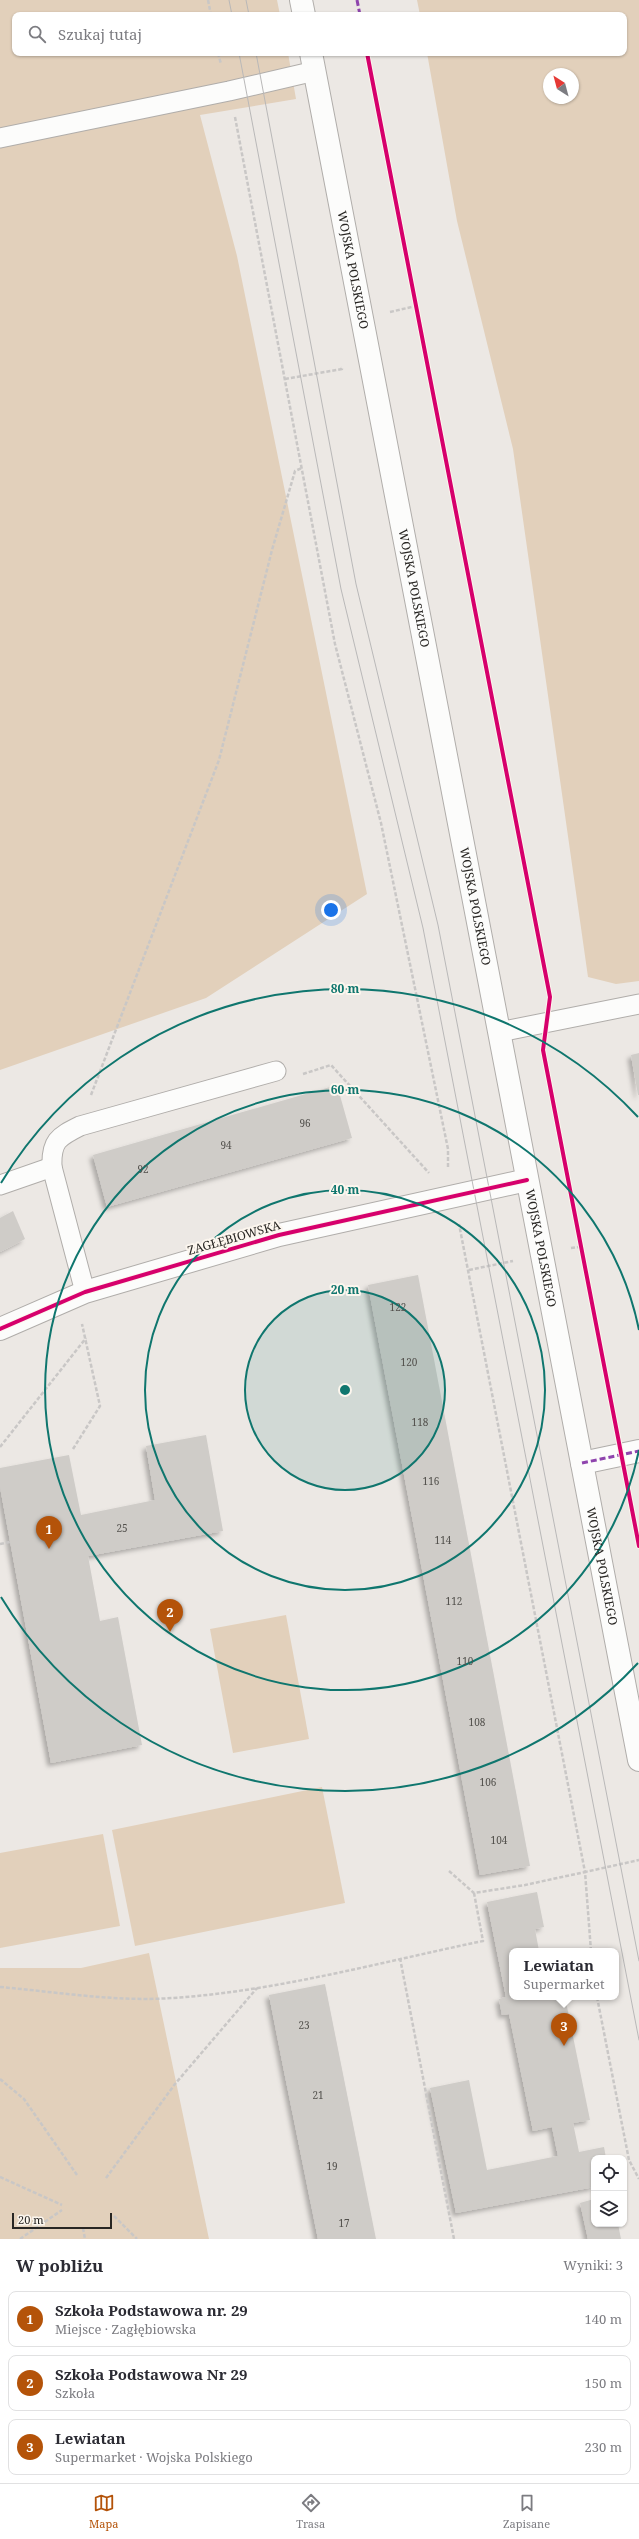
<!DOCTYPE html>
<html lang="pl">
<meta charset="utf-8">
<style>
:root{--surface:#fff;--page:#f7f7f7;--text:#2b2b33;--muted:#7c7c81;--line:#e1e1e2;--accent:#b45309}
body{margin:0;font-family:"Noto Serif",serif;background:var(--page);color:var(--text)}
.controls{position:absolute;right:12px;bottom:12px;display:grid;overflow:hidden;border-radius:8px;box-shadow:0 1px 3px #0004}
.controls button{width:36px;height:36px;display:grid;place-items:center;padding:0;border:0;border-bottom:1px solid var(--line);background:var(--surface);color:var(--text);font:20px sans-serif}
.compass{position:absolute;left:543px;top:68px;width:36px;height:36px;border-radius:50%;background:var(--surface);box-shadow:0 1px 3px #0004;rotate:324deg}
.scale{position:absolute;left:12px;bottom:10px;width:100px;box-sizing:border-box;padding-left:4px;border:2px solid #282623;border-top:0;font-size:11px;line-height:14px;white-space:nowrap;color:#282623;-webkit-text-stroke:3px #fcf6ee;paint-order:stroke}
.you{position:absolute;left:331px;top:910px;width:14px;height:14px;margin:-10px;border:3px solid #fff;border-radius:50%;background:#1a73e8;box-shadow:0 0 0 6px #1a73e833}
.badge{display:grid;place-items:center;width:26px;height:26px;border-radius:50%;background:var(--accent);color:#fff;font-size:13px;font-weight:700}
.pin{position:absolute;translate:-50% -33px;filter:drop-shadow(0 1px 2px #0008)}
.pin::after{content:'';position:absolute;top:21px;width:14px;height:12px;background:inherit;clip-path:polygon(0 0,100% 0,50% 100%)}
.popup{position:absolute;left:509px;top:1948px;width:110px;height:52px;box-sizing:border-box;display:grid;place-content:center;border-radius:8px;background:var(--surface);filter:drop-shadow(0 1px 3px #0005);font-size:13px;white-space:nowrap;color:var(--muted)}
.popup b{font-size:15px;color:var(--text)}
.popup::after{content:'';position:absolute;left:50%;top:100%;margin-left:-8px;border:8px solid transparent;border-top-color:var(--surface)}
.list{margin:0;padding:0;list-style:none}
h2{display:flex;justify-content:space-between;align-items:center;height:52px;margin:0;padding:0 16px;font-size:17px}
h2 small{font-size:13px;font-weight:400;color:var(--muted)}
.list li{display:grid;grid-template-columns:26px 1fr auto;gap:12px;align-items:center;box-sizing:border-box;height:56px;margin:0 8px 8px;padding:0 8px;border:1px solid var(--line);border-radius:8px}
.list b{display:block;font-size:15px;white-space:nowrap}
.list p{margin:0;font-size:13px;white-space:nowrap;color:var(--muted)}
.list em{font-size:13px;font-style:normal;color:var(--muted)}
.icon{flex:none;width:22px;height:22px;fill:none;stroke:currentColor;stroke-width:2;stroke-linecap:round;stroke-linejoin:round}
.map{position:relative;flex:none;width:639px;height:2239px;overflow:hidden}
.search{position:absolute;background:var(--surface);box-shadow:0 1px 3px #0004;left:12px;right:12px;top:12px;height:44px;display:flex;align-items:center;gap:10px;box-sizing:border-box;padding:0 14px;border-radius:8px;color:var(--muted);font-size:15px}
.sheet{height:244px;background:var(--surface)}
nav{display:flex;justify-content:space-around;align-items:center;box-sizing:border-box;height:56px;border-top:1px solid var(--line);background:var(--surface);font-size:11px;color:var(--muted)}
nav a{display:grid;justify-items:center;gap:2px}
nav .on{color:var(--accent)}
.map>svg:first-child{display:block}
.green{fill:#e2d0bb;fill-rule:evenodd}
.building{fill:#cfccc8;filter:url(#shadow)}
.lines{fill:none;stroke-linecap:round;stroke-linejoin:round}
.lane-casing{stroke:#b0adaa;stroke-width:21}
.street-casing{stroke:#b0adaa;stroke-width:24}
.secondary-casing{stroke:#b0adaa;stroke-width:24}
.path{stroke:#c9c7c6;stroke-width:2.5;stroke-dasharray:4 2;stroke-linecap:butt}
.lane{stroke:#fcfcfb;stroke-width:19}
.street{stroke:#fcfcfb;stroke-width:22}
.secondary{stroke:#fcfcfb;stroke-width:22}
.tram{stroke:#b9b8b8;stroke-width:1}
.quiet{stroke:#8e44ad;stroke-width:3;stroke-dasharray:6 3;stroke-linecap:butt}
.cycleway-casing{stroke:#fcf6ee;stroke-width:6}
.cycleway{stroke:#d6006c;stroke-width:4}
.ring{fill:none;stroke:#0f766e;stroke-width:2}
.labels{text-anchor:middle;stroke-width:4;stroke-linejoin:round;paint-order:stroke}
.number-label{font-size:10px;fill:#52504c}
.street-label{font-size:12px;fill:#282623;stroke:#fcf6ee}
.centre{fill:#0f766e;stroke:#fcf6ee;stroke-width:2}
.ring-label{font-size:12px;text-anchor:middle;font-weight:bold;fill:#0f766e;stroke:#fcf6ee;stroke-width:4;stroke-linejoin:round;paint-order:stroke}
</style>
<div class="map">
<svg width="639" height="2239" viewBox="0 0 639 2239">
<defs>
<filter id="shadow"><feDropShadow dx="-3.5" dy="3.5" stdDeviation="2" flood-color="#0004"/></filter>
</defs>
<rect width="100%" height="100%" fill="#ece8e4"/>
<g class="green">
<path d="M0,0H277L280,15H15V53H288L296,99L200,115L237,256L367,894L206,998L0,1070Z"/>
<path d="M417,0H639V981L616,984L588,977L513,449L457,221L427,53H624V15H420ZM549,74H573V98H549Z"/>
<path d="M286,1615L309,1739L233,1753L210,1629Z"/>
<path d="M322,1787L345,1903L135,1946L112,1830Z"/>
<path d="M103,1834L120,1926L0,1948V1853Z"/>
<path d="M149,1953L209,2239H0V1968H81Z"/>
</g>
<g class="building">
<path d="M639,1053V1095H638L631,1055Z"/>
<path d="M337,1085L352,1138L107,1207L93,1155Z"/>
<path d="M13,1211L25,1239L0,1252V1218Z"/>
<path d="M418,1275L530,1866L480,1875L368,1285Z"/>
<path d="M206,1435L223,1531L88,1556L100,1621L118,1617L142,1745L51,1763L0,1487V1468L69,1455L81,1515L155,1500L146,1446Z"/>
<path d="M537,1892L544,1927L535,1929L539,1951H512V1997H565L590,2120L573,2123L579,2152L604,2147L606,2158H594V2187L456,2213L430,2088L469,2080L487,2170L558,2156L552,2127L533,2131L509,2014L502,2015L499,1999L506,1997L487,1902Z"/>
<path d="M325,1984L376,2239H318L283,2066L269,1995Z"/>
<path d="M594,2199V2224H618L621,2239H588L580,2203Z"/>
</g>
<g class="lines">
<g class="lane-casing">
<g id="lane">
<path d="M0,138L229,91L315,71"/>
<path d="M499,1032L639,1004"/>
<path d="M0,1185L52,1167"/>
<path d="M85,1292L52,1167C51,1141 58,1137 80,1126L276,1071"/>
</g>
</g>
<g class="street-casing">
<g id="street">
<path d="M0,1329L85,1292L279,1235L527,1180"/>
<path d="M582,1463L639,1451"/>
</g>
</g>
<g class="secondary-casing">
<g id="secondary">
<path d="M301,0L304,15"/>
<path id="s1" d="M311,53L639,1760"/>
</g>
</g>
<g class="path">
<path d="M208,0L211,15"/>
<path d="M218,53L221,64"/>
<path d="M235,117L335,644L381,823L448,1149V1168"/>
<path d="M390,312L416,306"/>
<path d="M285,379L342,369L341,367"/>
<path d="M303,1074L331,1065L429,1173"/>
<path d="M91,1095L219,760L272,550L295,471L302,468"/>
<path d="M571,1248L580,1247"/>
<path d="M469,1270L513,1261"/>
<path d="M0,1447L86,1338"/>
<path d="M73,1449L100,1406L82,1324"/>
<path d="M0,1544L10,1542"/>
<path d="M449,1871L474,1893L525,1885L585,1872L459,1224"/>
<path d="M591,1951L585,1872L639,1860"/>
<path d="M400,1958L454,2239"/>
<path d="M0,1987C57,1992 116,2002 173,1998C277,1991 381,1962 483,1941L474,1893"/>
<path d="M597,1997L629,2160L639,2179"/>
<path d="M0,2079L24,2099L77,2175"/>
<path d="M0,2177L62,2205"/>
<path d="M106,2178L175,2084L257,1988"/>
<path d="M114,2216L137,2239"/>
<path d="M83,2228L85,2239"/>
<path d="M20,2239L62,2210"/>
</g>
<use href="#lane" class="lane"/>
<use href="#street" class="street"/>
<use href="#secondary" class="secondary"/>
<g class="tram">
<path d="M229,0L232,15"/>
<path d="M246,0L249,15"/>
<path d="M239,53L341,589L423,928L639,2040"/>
<path d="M256,53L356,584L438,925L639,1961"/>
</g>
<g class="quiet">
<path d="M357,0L360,15"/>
<path d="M582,1463L639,1451"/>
</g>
<g class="cycleway-casing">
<g id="cycleway">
<path d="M367,53L550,997L543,1050L639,1546"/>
<path d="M0,1329L85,1292L279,1235L527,1180"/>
</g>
</g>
<use href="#cycleway" class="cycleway"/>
</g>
<circle cx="345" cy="1390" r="100" fill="#0f766e" fill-opacity=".12"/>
<g class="ring">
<circle cx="345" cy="1390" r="100"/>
<circle cx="345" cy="1390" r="200"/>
<path d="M639 1450A300 300 0 1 1 639 1330"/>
<path d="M638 1663A401 401 0 0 1 1 1597M1 1183A401 401 0 0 1 638 1117"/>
</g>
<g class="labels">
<g class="number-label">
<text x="305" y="1127">96</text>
<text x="226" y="1149">94</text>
<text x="143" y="1173">92</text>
<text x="398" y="1311">122</text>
<text x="409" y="1366">120</text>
<text x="420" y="1426">118</text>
<text x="431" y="1485">116</text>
<text x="122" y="1532">25</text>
<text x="443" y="1544">114</text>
<text x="454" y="1605">112</text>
<text x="465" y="1665">110</text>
<text x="477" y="1726">108</text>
<text x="488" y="1786">106</text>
<text x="499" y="1844">104</text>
<text x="304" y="2029">23</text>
<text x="318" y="2099">21</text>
<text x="332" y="2170">19</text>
<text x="344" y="2227">17</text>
</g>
<g class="street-label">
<text dy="4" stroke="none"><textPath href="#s1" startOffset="221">WOJSKA POLSKIEGO</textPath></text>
<text dy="4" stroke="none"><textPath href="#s1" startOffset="545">WOJSKA POLSKIEGO</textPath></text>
<text dy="4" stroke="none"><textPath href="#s1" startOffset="869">WOJSKA POLSKIEGO</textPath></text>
<text transform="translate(234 1238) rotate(-16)" y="4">ZAGŁĘBIOWSKA</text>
<text dy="4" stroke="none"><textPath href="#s1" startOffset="1217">WOJSKA POLSKIEGO</textPath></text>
<text dy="4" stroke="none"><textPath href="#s1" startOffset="1541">WOJSKA POLSKIEGO</textPath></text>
</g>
</g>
<circle cx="345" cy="1390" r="6" class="centre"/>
<g class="ring-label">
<text x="345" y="993">80 m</text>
<text x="345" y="1094">60 m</text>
<text x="345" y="1194">40 m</text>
<text x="345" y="1294">20 m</text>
</g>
</svg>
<div class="controls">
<button><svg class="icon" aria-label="locate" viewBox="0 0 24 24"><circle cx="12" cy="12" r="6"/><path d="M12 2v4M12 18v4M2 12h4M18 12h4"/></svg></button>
<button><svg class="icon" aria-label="layers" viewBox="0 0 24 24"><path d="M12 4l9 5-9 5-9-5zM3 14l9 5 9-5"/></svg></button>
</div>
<svg class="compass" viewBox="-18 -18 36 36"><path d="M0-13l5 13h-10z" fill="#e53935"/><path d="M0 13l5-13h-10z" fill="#7c7c81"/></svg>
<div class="scale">20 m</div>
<div class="you"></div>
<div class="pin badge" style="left:49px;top:1549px">1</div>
<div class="pin badge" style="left:170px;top:1632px">2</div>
<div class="pin badge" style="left:564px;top:2046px">3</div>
<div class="popup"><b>Lewiatan</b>Supermarket</div>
<div class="search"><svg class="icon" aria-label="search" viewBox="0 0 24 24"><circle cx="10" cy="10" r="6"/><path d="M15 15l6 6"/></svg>Szukaj tutaj</div>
</div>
<section class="sheet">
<h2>W pobliżu<small>Wyniki: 3</small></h2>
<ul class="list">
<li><span class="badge">1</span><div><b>Szkoła Podstawowa nr. 29</b><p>Miejsce · Zagłębiowska</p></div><em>140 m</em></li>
<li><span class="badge">2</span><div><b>Szkoła Podstawowa Nr 29</b><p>Szkoła</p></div><em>150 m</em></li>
<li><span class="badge">3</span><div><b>Lewiatan</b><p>Supermarket · Wojska Polskiego</p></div><em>230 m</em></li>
</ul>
</section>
<nav>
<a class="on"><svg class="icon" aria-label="map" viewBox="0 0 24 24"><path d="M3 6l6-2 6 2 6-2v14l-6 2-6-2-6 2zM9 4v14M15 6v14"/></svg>Mapa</a>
<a><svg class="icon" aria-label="directions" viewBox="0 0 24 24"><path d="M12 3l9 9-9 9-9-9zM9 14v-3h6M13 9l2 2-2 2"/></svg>Trasa</a>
<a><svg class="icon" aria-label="saved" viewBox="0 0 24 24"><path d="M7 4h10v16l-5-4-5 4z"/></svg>Zapisane</a>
</nav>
